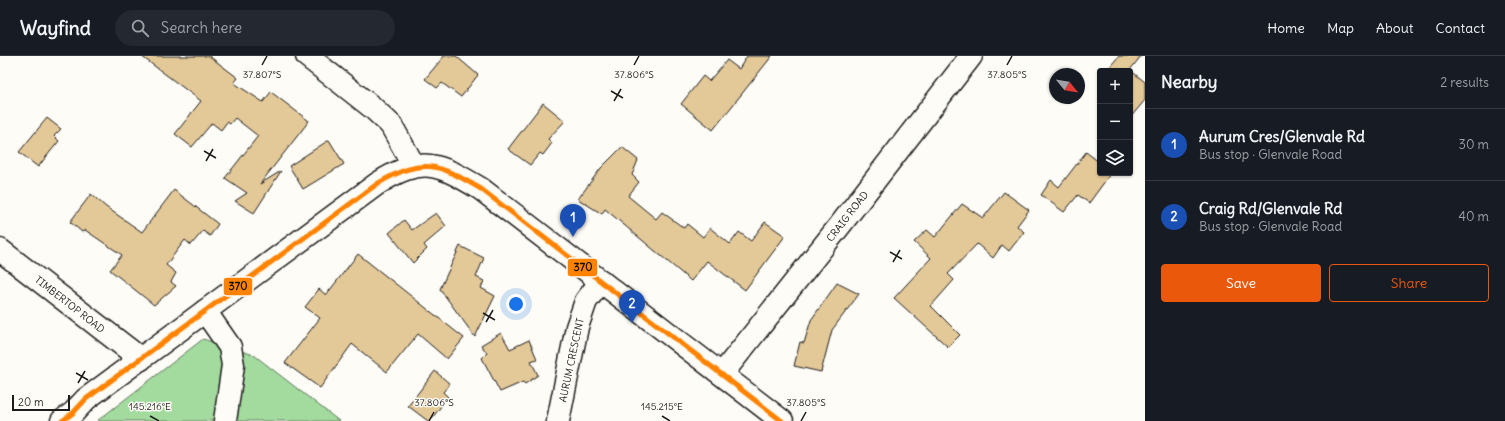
<!DOCTYPE html>
<meta charset="utf-8">
<style>
:root{--surface:#171b24;--page:#242831;--text:#f1f3f6;--muted:#9ea1a6;--line:#363941;--accent:#ea580c}
body{margin:0;font-family:Delius,sans-serif;background:var(--page);color:var(--text)}
.controls{position:absolute;right:12px;top:12px;display:grid;overflow:hidden;border-radius:4px;box-shadow:0 1px 3px #0004}
.controls button{width:36px;height:36px;display:grid;place-items:center;padding:0;border:0;border-bottom:1px solid var(--line);background:var(--surface);color:var(--text);font:20px sans-serif}
.compass{position:absolute;left:1049px;top:12px;width:36px;height:36px;border-radius:50%;background:var(--surface);box-shadow:0 1px 3px #0004;rotate:120deg}
.scale{position:absolute;left:12px;bottom:10px;width:58px;box-sizing:border-box;padding-left:4px;border:2px solid #1c1c1c;border-top:0;font-size:11px;line-height:14px;white-space:nowrap;color:#1c1c1c;-webkit-text-stroke:3px #fdfcf7;paint-order:stroke}
.you{position:absolute;left:516px;top:248px;width:14px;height:14px;margin:-10px;border:3px solid #fff;border-radius:50%;background:#1a73e8;box-shadow:0 0 0 6px #1a73e833}
.badge{display:grid;place-items:center;width:26px;height:26px;border-radius:50%;background:var(--accent);color:#fff;font-size:13px;font-weight:700}
.pin{position:absolute;translate:-50% -33px;filter:drop-shadow(0 1px 2px #0008)}
.pin::after{content:'';position:absolute;top:21px;width:14px;height:12px;background:inherit;clip-path:polygon(0 0,100% 0,50% 100%)}
.list{margin:0;padding:0;list-style:none}
h2{display:flex;justify-content:space-between;align-items:center;height:52px;margin:0;padding:0 16px;font-size:17px}
h2 small{font-size:13px;font-weight:400;color:var(--muted)}
.list li{display:grid;grid-template-columns:26px 1fr auto;gap:12px;align-items:center;box-sizing:border-box;height:72px;padding:0 16px;border-top:1px solid var(--line)}
.list b{display:block;font-size:15px;white-space:nowrap}
.list p{margin:0;font-size:13px;white-space:nowrap;color:var(--muted)}
.list em{font-size:13px;font-style:normal;color:var(--muted)}
.actions{display:flex;gap:8px;padding:12px 16px}
.actions a{flex:1;padding:9px 0;border:1px solid var(--accent);border-radius:4px;text-align:center;font-size:14px;color:var(--accent)}
.actions .main{background:var(--accent);color:#fff}
.icon{flex:none;width:22px;height:22px;fill:none;stroke:currentColor;stroke-width:2;stroke-linecap:round;stroke-linejoin:round}
.map{position:relative;flex:none;width:1145px;height:365px;overflow:hidden}
header{display:flex;align-items:center;gap:24px;box-sizing:border-box;height:56px;padding:0 20px;background:var(--surface);border-bottom:1px solid var(--line)}
header strong{font-size:19px}
nav{display:flex;gap:22px;margin-inline-start:auto;font-size:14px}
.search{width:280px;height:36px;background:var(--page);display:flex;align-items:center;gap:10px;box-sizing:border-box;padding:0 14px;border-radius:22px;color:var(--muted);font-size:15px}
main{display:flex}
aside{flex:1;background:var(--surface)}
.map>svg:first-child{display:block}
.green{fill:#a3da9e;stroke:#607b5d}
.building{fill:#e3c898;stroke:#1c1c1c}
.lines{fill:none;stroke-linecap:round;stroke-linejoin:round}
.minor-casing{stroke:#1c1c1c;stroke-width:25}
.tertiary-casing{stroke:#1c1c1c;stroke-width:25}
.minor{stroke:#fdfcf7;stroke-width:22}
.tertiary{stroke:#fdfcf7;stroke-width:22}
.bus-1-casing{stroke:#fdfcf7;stroke-width:8}
.bus-1{stroke:#ff8200;stroke-width:5}
.ticks{fill:none;stroke:#1c1c1c;stroke-width:1.5}
.labels{text-anchor:middle;stroke-width:3;stroke-linejoin:round;paint-order:stroke}
.street-label{font-size:10px;fill:#1c1c1c;stroke:#fdfcf7}
.ticks-label{font-size:10px;text-anchor:middle;fill:#1c1c1c;stroke:#fdfcf7;stroke-width:3;stroke-linejoin:round;paint-order:stroke}
.line-badge{stroke:#fdfcf7;stroke-width:1.5}
.pale-badge-label{font-size:11px;text-anchor:middle;font-weight:bold;fill:#111}
</style>
<header>
<strong>Wayfind</strong>
<div class="search"><svg class="icon" aria-label="search" viewBox="0 0 24 24"><circle cx="10" cy="10" r="6"/><path d="M15 15l6 6"/></svg>Search here</div>
<nav><a>Home</a><a>Map</a><a>About</a><a>Contact</a></nav>
</header>
<main>
<div class="map">
<svg width="1145" height="365" viewBox="0 0 1145 365">
<rect width="100%" height="100%" fill="#fdfcf7"/>
<filter id="ink" filterUnits="userSpaceOnUse"><feTurbulence type="fractalNoise" baseFrequency=".025" numOctaves="2"/><feDisplacementMap in="SourceGraphic" scale="8" xChannelSelector="R" yChannelSelector="G"/><feConvolveMatrix kernelMatrix="1 2 1 2 8 2 1 2 1" color-interpolation-filters="sRGB"/></filter>
<g filter="url(#ink)">
<path class="green" d="M203,283L254,299L339,365H97Z"/>
<g class="building">
<path d="M141,0H209L238,22L234,27L263,46L271,36L309,65L260,128L281,115L254,157L235,145L247,137L225,122L258,80L235,62L230,68L227,66L221,74L212,67L192,91L175,78L201,45Z"/>
<path d="M444,0H456L478,19L461,41L442,27L437,32L425,23Z"/>
<path d="M747,0H772L713,74L681,48L703,20L709,25L727,4L739,13Z"/>
<path d="M1119,0H1141L1130,14L1145,26V44L1130,62V15H1106Z"/>
<path d="M543,47L565,65L548,83L552,87L543,99L540,97L530,109L508,93Z"/>
<path d="M47,62L61,73L54,80L59,85L38,111L19,96Z"/>
<path d="M329,84L344,108L303,133L289,110Z"/>
<path d="M622,91L638,104L632,119L639,126L628,140L656,163L662,156L684,172L687,168L703,181L710,172L730,188L739,176L751,185L765,166L785,180L745,234L707,205L691,225L605,153L602,158L578,143L601,112Z"/>
<path d="M1086,96L1100,107V117H1111L1089,147L1078,139L1064,156L1041,139L1051,124L1059,131Z"/>
<path d="M174,134L218,168L210,180L203,175L191,189L185,184L166,209L176,217L171,226L176,230L154,249L110,214L122,199L85,174L82,176L70,166L91,138L106,151L142,176Z"/>
<path d="M1004,136L1029,154L1017,170L1024,176L1009,195L1002,189L993,202L977,188L948,218L954,224L931,250L960,279L948,291L894,242L931,202L914,186L927,174L935,181L962,148L983,162Z"/>
<path d="M436,157L446,170L424,189L427,193L413,207L389,177L404,164L412,174Z"/>
<path d="M460,190L484,202L476,221L484,225L481,232L495,240L475,281L440,233Z"/>
<path d="M358,198L464,282L447,303L418,278L387,316L352,288L320,332L285,307L320,262L305,251L319,233L326,239Z"/>
<path d="M837,227L859,238L832,274L821,316L794,310L800,286L804,287L811,264Z"/>
<path d="M501,277L510,293L529,284L537,303L531,305L538,319L525,328L523,326L500,336L482,302L487,297L481,289Z"/>
<path d="M435,315L450,328L443,336L448,341L430,365H428L408,350Z"/>
</g>
<g class="lines">
<g class="minor-casing">
<g id="minor">
<path d="M307,0L373,52L391,69L414,110"/>
<path d="M0,194L141,303"/>
<path d="M205,255L230,291L233,309L225,365"/>
<path d="M722,318L841,168L971,0"/>
<path d="M558,365L577,271L586,245L601,225"/>
</g>
</g>
<g class="tertiary-casing">
<path id="tertiary" d="M62,365L73,357L86,343L377,128C422,99 438,107 481,133L782,365"/>
</g>
<use href="#minor" class="minor"/>
<use href="#tertiary" class="tertiary"/>
<g class="bus-1-casing">
<path id="bus-1" d="M62,365L73,357L86,343L377,128C423,101 437,107 481,133L782,365"/>
</g>
<use href="#bus-1" class="bus-1"/>
</g>
</g>
<path class="ticks" d="M262,9L267,0M634,9L639,0M1007,9L1012,0M611,35L623,42M614,45L621,33M204,95L216,102M206,105L213,93M890,196L902,203M893,206L900,194M483,257L495,264M486,266L493,254M76,317L88,324M78,327L85,315M150,360L159,365M662,360L670,365M429,365L434,356M801,365L806,356"/>
<g class="labels">
<g class="street-label">
<text transform="translate(847 160) rotate(-52)" y="4">CRAIG ROAD</text>
<text transform="translate(70 248) rotate(38)" y="4">TIMBERTOP ROAD</text>
<text transform="translate(571 304) rotate(-78)" y="4">AURUM CRESCENT</text>
</g>
</g>
<g class="ticks-label">
<text x="262" y="22">37.807°S</text>
<text x="634" y="22">37.806°S</text>
<text x="1007" y="22">37.805°S</text>
<text x="434" y="350">37.806°S</text>
<text x="806" y="350">37.805°S</text>
<text x="150" y="354">145.216°E</text>
<text x="662" y="354">145.215°E</text>
</g>
<g class="line-badge">
<rect x="567" y="202" width="31" height="19" rx="4" fill="#ff8200"/>
<rect x="223" y="221" width="30" height="19" rx="4" fill="#ff8200"/>
</g>
<g class="pale-badge-label">
<text x="583" y="215">370</text>
<text x="238" y="234">370</text>
</g>
</svg>
<div class="controls">
<button>+</button>
<button>−</button>
<button><svg class="icon" aria-label="layers" viewBox="0 0 24 24"><path d="M12 4l9 5-9 5-9-5zM3 14l9 5 9-5"/></svg></button>
</div>
<svg class="compass" viewBox="-18 -18 36 36"><path d="M0-13l5 13h-10z" fill="#e53935"/><path d="M0 13l5-13h-10z" fill="#9ea1a6"/></svg>
<div class="scale">20 m</div>
<div class="you"></div>
<div class="pin badge" style="left:573px;top:181px;background:#1a4fb4">1</div>
<div class="pin badge" style="left:632px;top:267px;background:#1a4fb4">2</div>
</div>
<aside>
<h2>Nearby<small>2 results</small></h2>
<ul class="list">
<li><span class="badge" style="background:#1a4fb4">1</span><div><b>Aurum Cres/Glenvale Rd</b><p>Bus stop · Glenvale Road</p></div><em>30 m</em></li>
<li><span class="badge" style="background:#1a4fb4">2</span><div><b>Craig Rd/Glenvale Rd</b><p>Bus stop · Glenvale Road</p></div><em>40 m</em></li>
</ul>
<div class="actions"><a class="main">Save</a><a>Share</a></div>
</aside>
</main>
